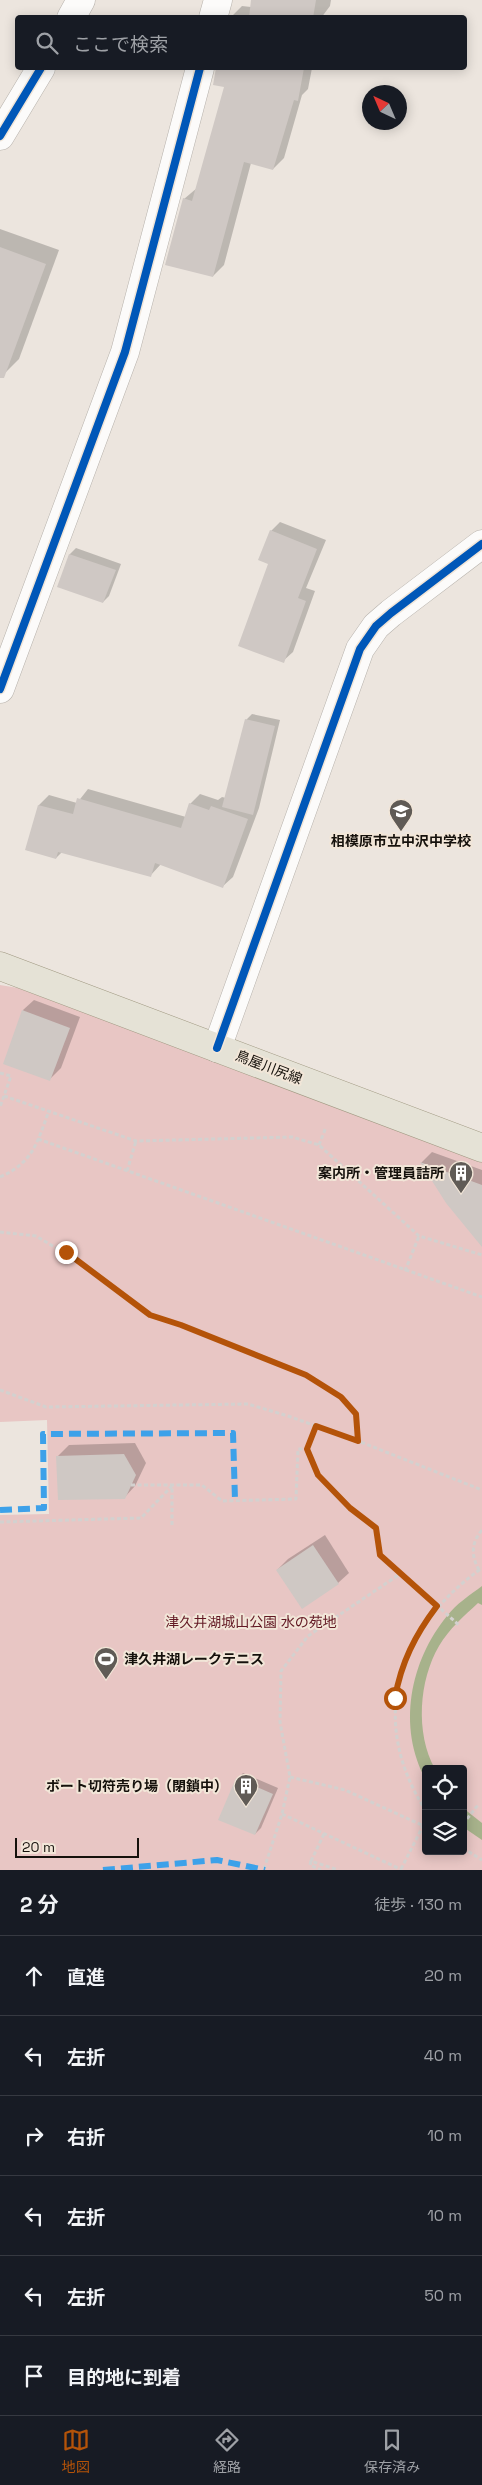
<!DOCTYPE html>
<html lang="ja">
<meta charset="utf-8">
<style>
:root{--surface:#171b24;--page:#242831;--text:#f1f3f6;--muted:#9ea1a6;--line:#363941;--accent:#b45309}
body{margin:0;font-family:"Space Grotesk","Noto Sans JP",sans-serif;background:var(--page);color:var(--text)}
.controls{position:absolute;right:15px;bottom:15px;display:grid;overflow:hidden;border-radius:5px;box-shadow:0 2px 12px #0003}
.controls button{width:45px;height:45px;display:grid;place-items:center;padding:0;border:0;border-bottom:1px solid var(--line);background:var(--surface);color:var(--text);font:25px sans-serif}
.compass{position:absolute;left:362px;top:85px;width:45px;height:45px;border-radius:50%;background:var(--surface);box-shadow:0 2px 12px #0003;rotate:316deg}
.scale{position:absolute;left:15px;bottom:12px;width:124px;box-sizing:border-box;padding-left:5px;border:2px solid #15110c;border-top:0;font-size:14px;line-height:18px;white-space:nowrap;color:#15110c;-webkit-text-stroke:4px #f2e6d8;paint-order:stroke}
.stop{position:absolute;width:15px;height:15px;margin:-11px;border:4px solid #b45309;border-radius:50%;background:#fff}
.stop.end{background:#b45309;border-color:#fff;box-shadow:0 1px 5px #0008}
.list{margin:0;padding:0;list-style:none}
h2{display:flex;justify-content:space-between;align-items:center;height:65px;margin:0;padding:0 20px;font-size:21px}
h2 small{font-size:16px;font-weight:400;color:var(--muted)}
.list li{display:grid;grid-template-columns:32px 1fr auto;gap:15px;align-items:center;box-sizing:border-box;height:80px;padding:0 20px;border-top:1px solid var(--line)}
.list b{display:block;font-size:19px;white-space:nowrap}
.list em{font-size:16px;font-style:normal;color:var(--muted)}
.icon{flex:none;width:28px;height:28px;fill:none;stroke:currentColor;stroke-width:2;stroke-linecap:round;stroke-linejoin:round}
.map{position:relative;flex:none;width:482px;height:1870px;overflow:hidden}
.search{position:absolute;background:var(--surface);box-shadow:0 2px 12px #0003;left:15px;right:15px;top:15px;height:55px;display:flex;align-items:center;gap:12px;box-sizing:border-box;padding:0 18px;border-radius:5px;color:var(--muted);font-size:19px}
.sheet{height:545px;background:var(--surface)}
nav{display:flex;justify-content:space-around;align-items:center;box-sizing:border-box;height:70px;border-top:1px solid var(--line);background:var(--surface);font-size:14px;color:var(--muted)}
nav a{display:grid;justify-items:center;gap:2px}
nav .on{color:var(--accent)}
.map>svg:first-child{display:block}
.green{fill:#e8c6c4;fill-rule:evenodd}
.water{fill:#a7b28b}
.shadow{fill:#0003}
.building{fill:#cfc8c4}
.lines{fill:none;stroke-linecap:round;stroke-linejoin:round}
.minor-casing{stroke:#b7b2ac;stroke-width:29}
.major-casing{stroke:#a09982;stroke-width:29}
.path{stroke:#d3d1cf;stroke-width:3;stroke-dasharray:4 2.5;stroke-linecap:butt}
.minor{stroke:#fcfbfa;stroke-width:28}
.major{stroke:#e5e2d6;stroke-width:28}
.quiet{stroke:#3da1e9;stroke-width:6;stroke-dasharray:12 6;stroke-linecap:butt}
.cycleway-casing{stroke:#f2e6d8;stroke-width:11}
.cycleway{stroke:#0057b8;stroke-width:8}
.route{stroke:#b45309;stroke-width:6}
.labels{text-anchor:middle;stroke-width:4;stroke-linejoin:round;paint-order:stroke}
.poi-label{font-size:14px;font-weight:bold;fill:#15110c;stroke:#f2e6d8;text-anchor:end}
.street-label{font-size:14px;fill:#15110c;stroke:#f2e6d8}
.park-label{font-size:14px;fill:#621823;stroke:#f2e6d8}
</style>
<div class="map">
<svg width="482" height="1870" viewBox="0 0 482 1870">
<rect width="100%" height="100%" fill="#ece5de"/>
<path class="green" d="M0,985L18,988L482,1161V1870H0V1515L49,1514L47,1420L0,1422ZM426,1769H463V1851H426Z"/>
<g class="water">
<path d="M482,1586V1605L478,1603C464,1616 449,1629 439,1646C419,1680 415,1733 435,1769H426V1780C397,1727 410,1661 447,1616C456,1604 470,1595 482,1586Z"/>
<path d="M463,1808L482,1823V1840L463,1827Z"/>
</g>
<g class="shadow">
<path d="M252,0H331L330,6L321,18H230L242,6L251,7Z"/>
<path d="M218,68H312L308,89L302,95L284,158L273,169L251,163L224,265L213,276L184,199L197,188L226,86L214,84Z"/>
<path d="M0,229L59,250L19,359L5,373L0,371Z"/>
<path d="M280,522L326,540L306,588L315,591L293,652L283,661L270,563L271,531Z"/>
<path d="M76,548L121,564L109,596L103,602L59,586L70,554Z"/>
<path d="M252,714L280,720L259,808L233,877L223,886L161,864L150,876L62,852L56,858L27,850L39,805L49,795L77,803L88,789L186,817L190,804L200,794L218,800L222,797L226,798L246,720Z"/>
<path d="M34,1000L80,1017L61,1068L50,1079L23,1010Z"/>
<path d="M432,1152L482,1170V1233L421,1163Z"/>
<path d="M135,1443L146,1463L135,1486L124,1498L58,1456L69,1445Z"/>
<path d="M325,1535L349,1573L338,1583L277,1570L288,1559Z"/>
<path d="M243,1773L278,1788L261,1828L255,1834L237,1779Z"/>
</g>
<g class="building">
<path d="M251,0H316L313,18H249Z"/>
<path d="M216,68H304L298,101L294,100L273,170L244,162L213,277L165,265L183,198L192,201L224,87L213,85Z"/>
<path d="M0,247L46,264L4,378H0Z"/>
<path d="M270,530L317,549L298,598L306,601L284,663L238,646L268,564L258,560Z"/>
<path d="M69,554L116,570L103,603L57,587Z"/>
<path d="M245,719L275,726L253,815L222,807Z"/>
<path d="M77,798L181,828L189,803L209,810L211,806L248,819L223,888L155,863L151,877L58,852L56,859L25,850L38,805L73,814Z"/>
<path d="M22,1010L70,1028L50,1081L3,1064Z"/>
<path d="M420,1162L482,1185V1247L446,1203Z"/>
<path d="M124,1454L136,1475L125,1499L58,1500L56,1456Z"/>
<path d="M313,1545L339,1584L302,1609L276,1570Z"/>
<path d="M236,1778L273,1794L255,1835L218,1820Z"/>
</g>
<g class="lines">
<g class="minor-casing">
<g id="minor">
<path d="M71,18L81,0"/>
<path d="M213,18L218,0"/>
<path d="M0,136L41,68"/>
<path d="M0,689L125,352L200,68"/>
<path d="M217,1048L360,649L376,626L391,613L482,544"/>
</g>
</g>
<g class="major-casing">
<path id="major" d="M0,966L482,1148"/>
</g>
<g class="path">
<path d="M0,1073L11,1076L0,1107"/>
<path d="M4,1096L136,1141L292,1137L319,1145L419,1236L482,1255"/>
<path d="M38,1139L482,1297"/>
<path d="M319,1145L326,1127"/>
<path d="M127,1171L136,1141"/>
<path d="M0,1177C34,1162 37,1142 49,1111"/>
<path d="M0,1232L36,1236L93,1270L117,1291L150,1315L181,1325L306,1375L341,1397L356,1414L358,1441"/>
<path d="M405,1271L419,1236"/>
<path d="M0,1390L46,1407L248,1404L288,1416L358,1441L482,1490"/>
<path d="M316,1426L307,1449L317,1475L351,1508L376,1528L380,1555L460,1626"/>
<path d="M131,1485H202L222,1501L296,1499L298,1449H307"/>
<path d="M0,1522L141,1518L172,1486"/>
<path d="M172,1525V1486"/>
<path d="M479,1570C471,1556 471,1543 482,1530"/>
<path d="M290,1777L345,1790L426,1827"/>
<path d="M426,1811C367,1720 397,1628 482,1568"/>
<path d="M282,1814L402,1870"/>
<path d="M463,1824L478,1805"/>
<path d="M324,1834L311,1861L338,1870"/>
<path d="M463,1848L482,1860"/>
<path d="M311,1861L310,1865L321,1870"/>
<path d="M264,1869L282,1814L290,1777L280,1722L281,1671L308,1636L400,1574"/>
<path d="M401,1869L423,1826"/>
</g>
<use href="#minor" class="minor"/>
<use href="#major" class="major"/>
<g class="quiet">
<path d="M0,1510L44,1508L43,1434L233,1433L235,1500"/>
<path d="M103,1870L217,1860L265,1870"/>
</g>
<g class="cycleway-casing">
<g id="cycleway">
<path d="M0,136L41,68"/>
<path d="M0,689L125,352L200,68"/>
<path d="M217,1048L360,649L376,626L391,613L482,544"/>
</g>
</g>
<use href="#cycleway" class="cycleway"/>
</g>
<g class="lines">
<path class="route" d="M66,1252L150,1315L181,1325L306,1375L341,1397L356,1414L358,1441L316,1426L307,1449L318,1475L350,1508L376,1528L380,1555L437,1606C415,1635 401,1663 395,1698"/>
</g>
<defs>
<g id="school-pin" transform="scale(1.25)"><path d="M0 17L-7.5 6A9.5 9.5 0 1 1 7.5 6Z" fill="#605b56" stroke="#f2e6d8"/><path d="M0-5L7-2L0 1L-7-2ZM-4 1L0 2.5L4 1V4Q0 6-4 4Z" fill="#fff"/></g>
<g id="building-pin" transform="scale(1.25)"><path d="M0 17L-7.5 6A9.5 9.5 0 1 1 7.5 6Z" fill="#605b56" stroke="#f2e6d8"/><path d="M-4-6H4V6H1V3H-1V6H-4ZM-2.5-4.3h1.7v1.8h-1.7ZM.8-4.3h1.7v1.8H.8ZM-2.5-1h1.7V.8h-1.7ZM.8-1h1.7V.8H.8Z" fill="#fff"/></g>
<g id="stadium-pin" transform="scale(1.25)"><path d="M0 17L-7.5 6A9.5 9.5 0 1 1 7.5 6Z" fill="#605b56" stroke="#f2e6d8"/><path d="M0-5a6.5 5 0 1 0 0 10a6.5 5 0 1 0 0-10ZM-3.5-1.8h7v3.6h-7Z" fill="#fff"/></g>
</defs>
<g fill-rule="evenodd">
<use href="#school-pin" x="401" y="811"/>
<use href="#building-pin" x="461" y="1173"/>
<use href="#stadium-pin" x="106" y="1659"/>
<use href="#building-pin" x="246" y="1786"/>
</g>
<g class="labels">
<g class="poi-label">
<text x="401" y="846" text-anchor="middle">相模原市立中沢中学校</text>
<text x="444" y="1178">案内所・管理員詰所</text>
<text x="124" y="1664" text-anchor="start">津久井湖レークテニス</text>
<text x="228" y="1791">ボート切符売り場（閉鎖中）</text>
</g>
<g class="street-label">
<text transform="translate(269 1067) rotate(21)" y="5">鳥屋川尻線</text>
</g>
<g class="park-label">
<text x="251" y="1627">津久井湖城山公園 水の苑地</text>
</g>
</g>
</svg>
<div class="controls">
<button><svg class="icon" aria-label="locate" viewBox="0 0 24 24"><circle cx="12" cy="12" r="6"/><path d="M12 2v4M12 18v4M2 12h4M18 12h4"/></svg></button>
<button><svg class="icon" aria-label="layers" viewBox="0 0 24 24"><path d="M12 4l9 5-9 5-9-5zM3 14l9 5 9-5"/></svg></button>
</div>
<svg class="compass" viewBox="-18 -18 36 36"><path d="M0-13l5 13h-10z" fill="#e53935"/><path d="M0 13l5-13h-10z" fill="#9ea1a6"/></svg>
<div class="scale">20 m</div>
<div class="stop" style="left:395px;top:1698px"></div>
<div class="stop end" style="left:66px;top:1252px"></div>
<div class="search"><svg class="icon" aria-label="search" viewBox="0 0 24 24"><circle cx="10" cy="10" r="6"/><path d="M15 15l6 6"/></svg>ここで検索</div>
</div>
<section class="sheet">
<h2>2 分<small>徒歩 · 130 m</small></h2>
<ul class="list">
<li><svg class="icon" aria-label="ahead" viewBox="0 0 24 24"><path d="M12 20V5M6 11l6-6 6 6"/></svg><div><b>直進</b></div><em>20 m</em></li>
<li><svg class="icon" aria-label="left" viewBox="0 0 24 24"><path d="M17 20v-9H6M10 6l-5 5 5 5"/></svg><div><b>左折</b></div><em>40 m</em></li>
<li><svg class="icon" aria-label="right" viewBox="0 0 24 24"><path d="M7 20v-9h11M14 6l5 5-5 5"/></svg><div><b>右折</b></div><em>10 m</em></li>
<li><svg class="icon" aria-label="left" viewBox="0 0 24 24"><path d="M17 20v-9H6M10 6l-5 5 5 5"/></svg><div><b>左折</b></div><em>10 m</em></li>
<li><svg class="icon" aria-label="left" viewBox="0 0 24 24"><path d="M17 20v-9H6M10 6l-5 5 5 5"/></svg><div><b>左折</b></div><em>50 m</em></li>
<li><svg class="icon" aria-label="arrive" viewBox="0 0 24 24"><path d="M6 21V4h12l-3 4 3 4H6"/></svg><div><b>目的地に到着</b></div></li>
</ul>
</section>
<nav>
<a class="on"><svg class="icon" aria-label="map" viewBox="0 0 24 24"><path d="M3 6l6-2 6 2 6-2v14l-6 2-6-2-6 2zM9 4v14M15 6v14"/></svg>地図</a>
<a><svg class="icon" aria-label="directions" viewBox="0 0 24 24"><path d="M12 3l9 9-9 9-9-9zM9 14v-3h6M13 9l2 2-2 2"/></svg>経路</a>
<a><svg class="icon" aria-label="saved" viewBox="0 0 24 24"><path d="M7 4h10v16l-5-4-5 4z"/></svg>保存済み</a>
</nav>
